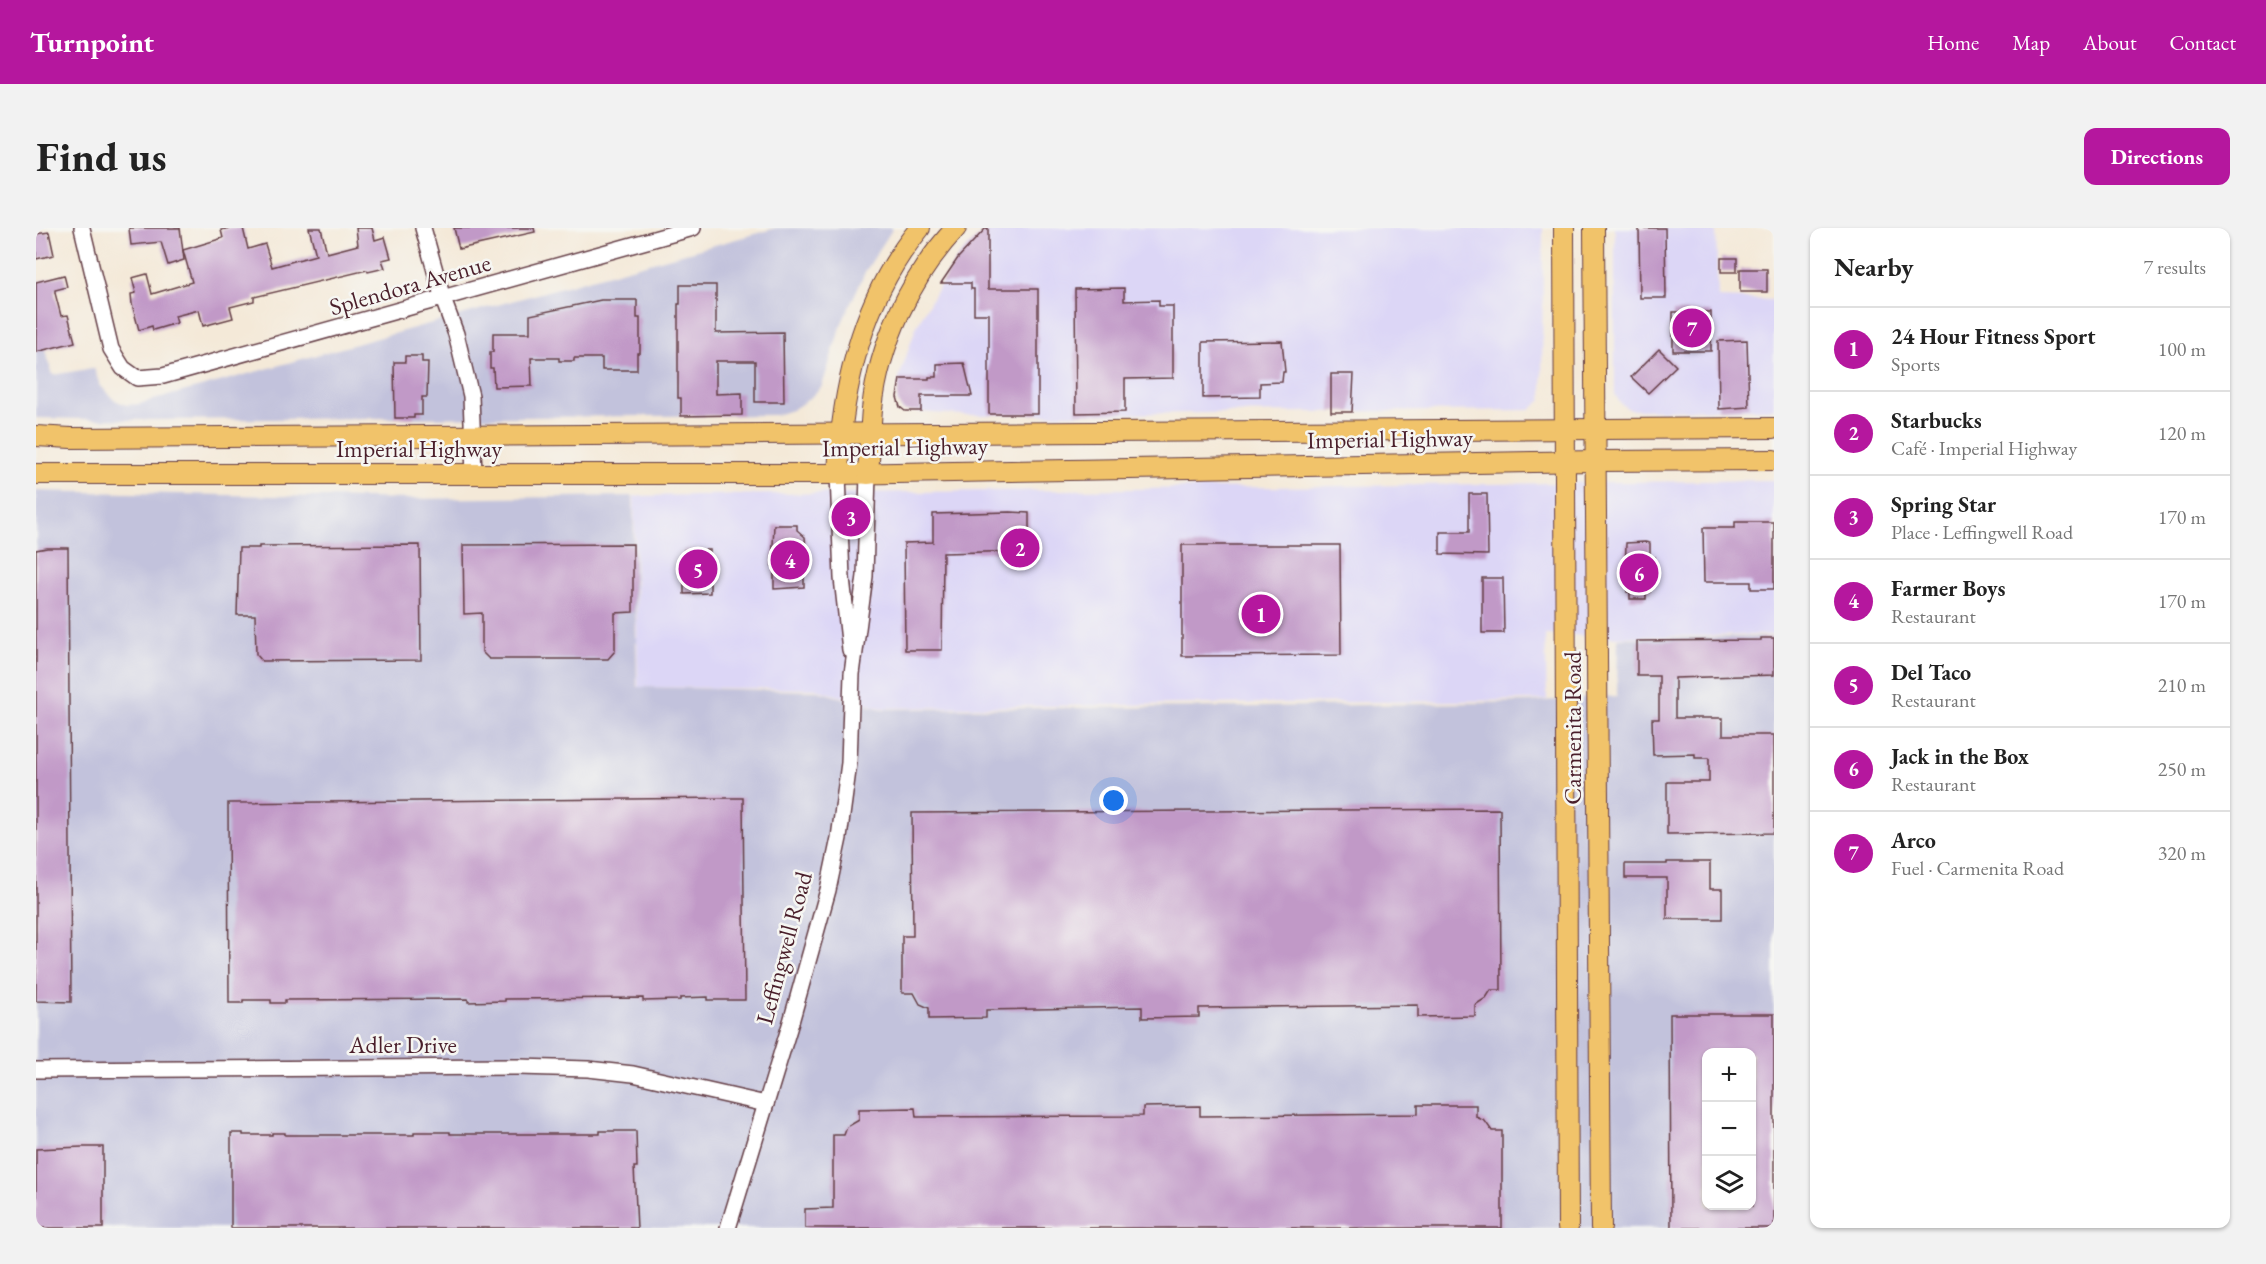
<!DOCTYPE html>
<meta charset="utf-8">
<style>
:root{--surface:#fff;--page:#f2f2f2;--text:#222;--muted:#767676;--line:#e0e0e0;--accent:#b5179e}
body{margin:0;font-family:"EB Garamond",serif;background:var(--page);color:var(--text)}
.controls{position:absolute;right:18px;bottom:18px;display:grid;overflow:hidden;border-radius:12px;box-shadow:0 2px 4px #0004}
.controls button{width:54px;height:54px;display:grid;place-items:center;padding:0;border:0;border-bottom:2px solid var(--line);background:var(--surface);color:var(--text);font:30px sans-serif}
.you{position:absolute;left:1078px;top:573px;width:21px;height:21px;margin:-15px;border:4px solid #fff;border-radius:50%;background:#1a73e8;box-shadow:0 0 0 9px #1a73e833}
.badge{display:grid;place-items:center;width:39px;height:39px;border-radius:50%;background:var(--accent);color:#fff;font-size:20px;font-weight:700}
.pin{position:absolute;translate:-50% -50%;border:3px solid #fff;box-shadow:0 2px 6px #0006}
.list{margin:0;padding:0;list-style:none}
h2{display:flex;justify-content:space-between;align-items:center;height:78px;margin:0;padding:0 24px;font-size:26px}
h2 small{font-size:20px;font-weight:400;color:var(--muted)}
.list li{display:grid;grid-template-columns:39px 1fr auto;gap:18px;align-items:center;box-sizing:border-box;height:84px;padding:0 24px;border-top:2px solid var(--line)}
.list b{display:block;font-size:22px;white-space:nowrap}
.list p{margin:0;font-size:20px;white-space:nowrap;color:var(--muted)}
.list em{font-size:20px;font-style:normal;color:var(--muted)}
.icon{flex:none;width:33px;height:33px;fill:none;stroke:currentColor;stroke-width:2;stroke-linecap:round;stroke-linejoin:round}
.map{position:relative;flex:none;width:1738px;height:1000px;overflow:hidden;border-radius:12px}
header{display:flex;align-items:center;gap:36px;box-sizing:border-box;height:84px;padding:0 30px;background:var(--accent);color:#fff}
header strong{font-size:28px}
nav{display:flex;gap:33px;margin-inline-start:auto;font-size:21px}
.intro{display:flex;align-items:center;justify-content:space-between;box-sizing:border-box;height:144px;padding:0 36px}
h1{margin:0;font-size:42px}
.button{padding:15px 27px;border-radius:12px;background:var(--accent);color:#fff;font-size:21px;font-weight:700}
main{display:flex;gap:36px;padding:0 36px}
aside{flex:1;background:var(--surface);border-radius:12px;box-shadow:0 2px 4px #0004}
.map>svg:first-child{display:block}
.built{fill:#dcd6f6}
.industrial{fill:#c2c2dc;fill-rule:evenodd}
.building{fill:#c199c7;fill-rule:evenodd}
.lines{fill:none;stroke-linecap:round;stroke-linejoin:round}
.minor-casing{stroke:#643d45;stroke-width:18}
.major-casing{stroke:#643d45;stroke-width:22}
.minor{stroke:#fff;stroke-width:15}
.major{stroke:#f1c36a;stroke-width:20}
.labels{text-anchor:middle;stroke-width:5;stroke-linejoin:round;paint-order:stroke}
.street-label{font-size:24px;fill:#4a1f2b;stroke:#f6f6f2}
</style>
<header>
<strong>Turnpoint</strong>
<nav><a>Home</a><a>Map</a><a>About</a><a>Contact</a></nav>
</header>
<div class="intro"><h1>Find us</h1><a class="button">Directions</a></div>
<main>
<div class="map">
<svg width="1738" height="1000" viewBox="0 0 1738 1000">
<rect width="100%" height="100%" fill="#f6f6f2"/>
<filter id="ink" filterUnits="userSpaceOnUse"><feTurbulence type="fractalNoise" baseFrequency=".0167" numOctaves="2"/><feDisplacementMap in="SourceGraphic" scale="12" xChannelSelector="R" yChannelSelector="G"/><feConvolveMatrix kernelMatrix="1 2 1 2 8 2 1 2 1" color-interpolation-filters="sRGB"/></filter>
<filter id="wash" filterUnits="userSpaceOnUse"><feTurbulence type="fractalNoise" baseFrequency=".008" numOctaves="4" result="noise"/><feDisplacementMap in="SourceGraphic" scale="24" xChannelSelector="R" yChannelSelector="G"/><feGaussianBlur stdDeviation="1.35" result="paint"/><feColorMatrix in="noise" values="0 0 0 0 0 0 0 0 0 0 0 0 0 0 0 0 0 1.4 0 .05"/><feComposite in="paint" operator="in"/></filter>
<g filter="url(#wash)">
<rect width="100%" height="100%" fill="#f4e9d8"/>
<g class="built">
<path d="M951,0H1507L1506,172L1494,182L929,187L867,183L861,174L863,150L880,99L899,65L924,26Z"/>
<path d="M1579,0H1680L1682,70L1738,72V181L1594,182L1584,175L1579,166Z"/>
<path d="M1738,252V407L1581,409L1509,406L1511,472L845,480L779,461L602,459L598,268Z"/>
</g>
<g class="industrial">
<path d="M740,0H857L829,44L805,97L786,158L773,171L756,182L740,187L103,192L0,190V95L17,147L58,140L64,157L77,171L90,177L103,176Z"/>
<path d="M0,263L374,271L597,268L601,459L781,463L845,481L1219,479L1492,474L1581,468L1582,410L1738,409V1000H0ZM1670,824H1716V978H1670Z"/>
</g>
<g id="blocks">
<g class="building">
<path d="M93,0H144L148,32L132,37L125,14L95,17Z"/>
<path d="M194,0H207L212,21L229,16L236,39L280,27L273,0H285L291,25L322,17L320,0H336L339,12L349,9L355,30L346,32L349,40L332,44L331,42L218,69V73L194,79L197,90L167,98L163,82L139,88L141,95L117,102L116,98L103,102L96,76L95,66L100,65L96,50L111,46L116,66L156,54L147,22L187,10L185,2Z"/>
<path d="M418,0H498L499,4L423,21Z"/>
<path d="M950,0H952V61H1002V186H953V86H938V61H935V55H905L922,30Z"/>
<path d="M1603,0H1629L1630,70H1604Z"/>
<path d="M13,4L18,27L0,31V6Z"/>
<rect x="1685" y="30" width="16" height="14"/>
<rect x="1704" y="41" width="27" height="23"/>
<path d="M28,47L31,59L19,62V65L25,88L32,87L39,114L0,124V54Z"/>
<path d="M644,57H680V105L747,104L748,174H719V133H680V166L706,165V187L645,188V170H642V76H644Z"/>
<path d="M1088,60V73L1123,72V78H1137V150L1089,151V184L1040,185L1039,61Z"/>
<path d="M565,72H601V90H604V125H601V142H566V130H538V133H523V130H495L496,158L458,159L457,140H454V124H457V105H494V87Z"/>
<rect x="1637" y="84" width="38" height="39"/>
<path d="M1711,112L1713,179L1683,181L1682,113Z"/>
<path d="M1246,113L1249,144H1247L1246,154L1224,155V169L1167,170V114Z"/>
<path d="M1623,121L1640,138L1612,165L1595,149Z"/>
<path d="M369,128H386V134H392L391,169H386V187H378V190H359L358,134H369Z"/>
<path d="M928,135L936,168H885V183H869L864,179L861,169L864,151H893V149H901V136Z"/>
<path d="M1295,146H1318L1316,184H1295Z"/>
<path d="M1433,266H1451L1452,327L1404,326V304H1433Z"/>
<path d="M974,284L993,285V323L907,325L906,422H869L868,315L897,314V286Z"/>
<path d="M1699,294H1738V361H1715V354H1668L1667,300H1699Z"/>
<path d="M738,297H761V302L769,309L771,338H768V359L738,361V338H736Z"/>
<path d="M1609,314L1614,315V329H1619L1618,354L1614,355V364H1610V371H1594V364H1591V348H1589L1590,315Z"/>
<path d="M597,316V384L579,385V423L572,431H453L446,424V385L428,386L427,317Z"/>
<path d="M384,317L385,432L226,433L220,426L219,387H201L203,320H223V318Z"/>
<path d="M1146,317H1304L1305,427L1146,428Z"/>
<path d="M11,320H32L35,774L0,773V322Z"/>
<path d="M648,322H674V365L648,366Z"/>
<path d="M1446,350H1467L1468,405H1446Z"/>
<path d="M1725,410H1738V447L1639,450V490H1687V507H1738V605L1631,606V554H1673V530H1659V526L1617,527L1616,491H1623V448H1601V413L1725,412Z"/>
<path d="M694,570H707L709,772H672V769L644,770V772L607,773V770L469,771V773L432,774V771L249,772V775H235V772H207V775H193L192,575Z"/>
<path d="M1464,581L1465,762H1455L1450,770L1439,777V788L1382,789V777L1163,780V789L1106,790V779L950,782V790L893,791V780L884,776L878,765H866V708H877L876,585Z"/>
<path d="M1631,634H1674V661H1686V691H1631V650H1589V636H1631Z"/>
<path d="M1634,786H1738V1000H1635ZM1671,825H1716V978H1671Z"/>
<path d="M1382,877H1440V889L1449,893L1456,903H1466V1000H769V981L797,980V907H808L811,899L823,892V881L879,880L880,889L1107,888V879L1164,878V888L1382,886Z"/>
<path d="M564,903H600L601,939H598L601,1000H195V905H207V907H236V905H249V907H378V904H414V906H564Z"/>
<path d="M46,919H67V1000H0V921Z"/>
</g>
</g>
</g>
<g filter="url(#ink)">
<use href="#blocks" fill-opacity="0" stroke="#643d45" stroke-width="1.5"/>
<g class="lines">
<g class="minor-casing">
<g id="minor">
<path d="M46,0L75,121L87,140L101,150L127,148L657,0"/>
<path d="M387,0L407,71L420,106L435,168L438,247"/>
<path d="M802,246L806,350L814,422"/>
<path d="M0,842L483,839L552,841L597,846L730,876"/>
<path d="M692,1000L755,794L792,662L803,610L813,535L816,446L829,348L832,246"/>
</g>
</g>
<g class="major-casing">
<g id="major">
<path d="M1528,0L1532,1000"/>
<path d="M1558,0L1565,1000"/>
<path d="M0,208L35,210L1738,200"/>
<path d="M0,246H802L1561,233L1738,232"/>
<path d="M802,246C806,159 827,68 884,0"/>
<path d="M832,246C834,224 834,203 836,181C843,116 875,48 920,0"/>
</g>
</g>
<use href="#minor" class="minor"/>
<use href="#major" class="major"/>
</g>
</g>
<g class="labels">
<g class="street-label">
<text transform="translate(374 57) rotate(-16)" y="8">Splendora Avenue</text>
<text transform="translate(1354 211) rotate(-1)" y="8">Imperial Highway</text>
<text transform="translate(869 219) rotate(-1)" y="8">Imperial Highway</text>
<text x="383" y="229">Imperial Highway</text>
<text transform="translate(1537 500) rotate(-90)" y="8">Carmenita Road</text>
<text transform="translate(748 720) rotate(-75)" y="8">Leffingwell Road</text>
<text x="367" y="825">Adler Drive</text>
</g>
</g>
</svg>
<div class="controls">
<button>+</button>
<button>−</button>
<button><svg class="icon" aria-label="layers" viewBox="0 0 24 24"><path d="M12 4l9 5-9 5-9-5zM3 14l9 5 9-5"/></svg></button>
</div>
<div class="you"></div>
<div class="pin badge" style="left:1225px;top:386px">1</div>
<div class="pin badge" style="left:984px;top:320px">2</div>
<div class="pin badge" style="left:815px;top:289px">3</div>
<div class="pin badge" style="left:754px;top:332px">4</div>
<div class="pin badge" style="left:662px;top:341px">5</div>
<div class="pin badge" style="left:1603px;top:345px">6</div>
<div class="pin badge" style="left:1656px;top:100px">7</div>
</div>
<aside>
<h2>Nearby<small>7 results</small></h2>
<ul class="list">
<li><span class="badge">1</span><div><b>24 Hour Fitness Sport</b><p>Sports</p></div><em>100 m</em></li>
<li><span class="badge">2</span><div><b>Starbucks</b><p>Café · Imperial Highway</p></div><em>120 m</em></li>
<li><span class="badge">3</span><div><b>Spring Star</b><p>Place · Leffingwell Road</p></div><em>170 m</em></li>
<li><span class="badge">4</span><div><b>Farmer Boys</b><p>Restaurant</p></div><em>170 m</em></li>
<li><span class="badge">5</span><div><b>Del Taco</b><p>Restaurant</p></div><em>210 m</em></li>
<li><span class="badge">6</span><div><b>Jack in the Box</b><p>Restaurant</p></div><em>250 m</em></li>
<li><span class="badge">7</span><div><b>Arco</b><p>Fuel · Carmenita Road</p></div><em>320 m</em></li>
</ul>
</aside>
</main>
